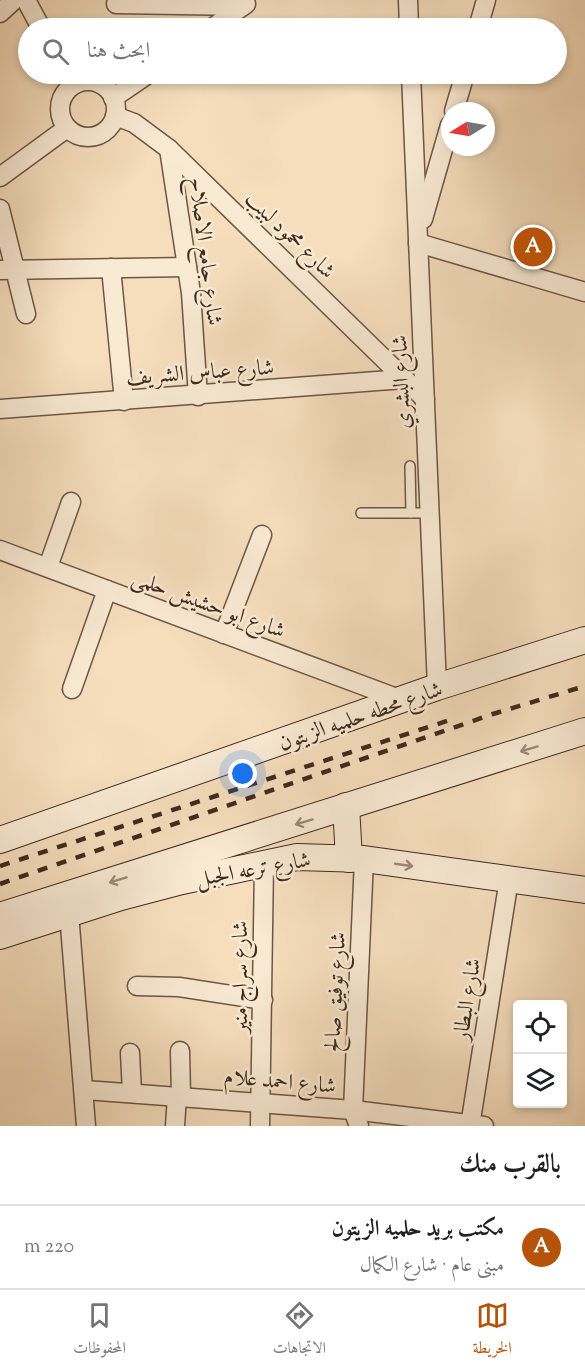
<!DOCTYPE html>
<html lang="ar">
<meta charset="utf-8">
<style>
:root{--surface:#fff;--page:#f6f6f6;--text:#202124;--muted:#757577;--line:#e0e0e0;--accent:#b45309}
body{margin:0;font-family:"Sorts Mill Goudy",Amiri,serif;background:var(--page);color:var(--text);direction:rtl}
.controls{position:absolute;right:18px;bottom:18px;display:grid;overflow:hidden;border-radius:6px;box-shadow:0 3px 9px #0003}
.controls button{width:54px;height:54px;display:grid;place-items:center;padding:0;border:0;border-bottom:2px solid var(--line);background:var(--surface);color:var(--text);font:30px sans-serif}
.compass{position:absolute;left:441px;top:102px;width:54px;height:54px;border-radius:50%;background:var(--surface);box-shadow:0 3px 9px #0003;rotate:259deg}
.you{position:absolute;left:243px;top:774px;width:21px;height:21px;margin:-15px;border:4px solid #fff;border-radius:50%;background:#1a73e8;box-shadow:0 0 0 9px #1a73e833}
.badge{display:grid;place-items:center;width:39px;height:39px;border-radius:50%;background:var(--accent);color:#fff;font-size:20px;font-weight:700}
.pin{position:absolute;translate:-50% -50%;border:3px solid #fff;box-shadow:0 2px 6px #0006}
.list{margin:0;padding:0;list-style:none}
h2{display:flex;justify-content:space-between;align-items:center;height:78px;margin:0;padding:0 24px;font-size:26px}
h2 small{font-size:20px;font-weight:400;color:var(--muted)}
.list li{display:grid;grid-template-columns:39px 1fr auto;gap:18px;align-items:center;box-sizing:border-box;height:84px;padding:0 24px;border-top:2px solid var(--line)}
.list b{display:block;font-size:22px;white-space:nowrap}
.list p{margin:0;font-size:20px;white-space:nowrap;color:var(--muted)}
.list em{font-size:20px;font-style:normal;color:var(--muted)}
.icon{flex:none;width:33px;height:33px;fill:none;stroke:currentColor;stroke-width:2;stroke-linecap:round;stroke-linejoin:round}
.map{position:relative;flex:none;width:585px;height:1126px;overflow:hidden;direction:ltr}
.search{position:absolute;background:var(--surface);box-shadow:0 3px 9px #0003;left:18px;right:18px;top:18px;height:66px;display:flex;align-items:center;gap:15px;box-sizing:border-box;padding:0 21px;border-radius:33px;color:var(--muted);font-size:22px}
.sheet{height:162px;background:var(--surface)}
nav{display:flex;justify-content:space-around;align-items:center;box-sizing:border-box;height:84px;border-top:2px solid var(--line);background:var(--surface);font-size:16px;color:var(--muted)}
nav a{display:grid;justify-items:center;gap:3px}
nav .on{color:var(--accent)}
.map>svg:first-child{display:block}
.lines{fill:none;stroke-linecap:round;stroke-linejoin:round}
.lane-casing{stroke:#6c5746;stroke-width:12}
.street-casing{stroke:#6c5746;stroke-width:21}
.secondary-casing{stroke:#3e2a1f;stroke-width:28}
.lane{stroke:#f9ead4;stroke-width:9}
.street{stroke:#f9ead4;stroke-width:18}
.secondary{stroke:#f9ead4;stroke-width:26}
.rail{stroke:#3e2a1f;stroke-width:4.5;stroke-dasharray:10 10;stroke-linecap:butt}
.oneway{stroke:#9c8a7a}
.labels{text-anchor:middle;stroke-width:5;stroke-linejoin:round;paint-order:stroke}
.street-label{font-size:22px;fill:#3e2a1f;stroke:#f9ead4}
</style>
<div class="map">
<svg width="585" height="1126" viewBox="0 0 585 1126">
<rect width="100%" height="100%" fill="#f6debd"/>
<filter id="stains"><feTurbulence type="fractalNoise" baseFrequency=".00333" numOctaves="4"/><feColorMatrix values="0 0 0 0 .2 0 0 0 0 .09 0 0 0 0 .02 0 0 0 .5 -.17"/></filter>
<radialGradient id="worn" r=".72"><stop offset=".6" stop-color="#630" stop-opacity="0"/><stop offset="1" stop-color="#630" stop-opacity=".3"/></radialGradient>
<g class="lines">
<g class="lane-casing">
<g id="lane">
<path d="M410,466L411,513"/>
<path d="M361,513H430"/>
</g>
</g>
<g class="street-casing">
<g id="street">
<path d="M26,0L41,28"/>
<path d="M408,0L409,28"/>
<path d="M116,4L243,6"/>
<path d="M0,13L14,0"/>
<path d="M212,28L246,4"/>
<path d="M478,28L486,0"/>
<path d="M411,74L437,687"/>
<circle cx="88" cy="109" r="28"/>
<path d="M113,98L148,74"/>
<path d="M454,111L465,74"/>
<path d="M115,116L134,123L169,149L425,399"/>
<path d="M169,149L191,293L198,396"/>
<path d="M0,177L67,128"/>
<path d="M0,209L26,314"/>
<path d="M423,219L450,125"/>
<path d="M418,243L585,292"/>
<path d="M111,268L124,401"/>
<path d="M0,270L187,267"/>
<path d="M0,409L404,379"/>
<path d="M0,550L402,700"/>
<path d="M48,567L71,502"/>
<path d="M224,634L262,535"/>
<path d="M72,689L107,590"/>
<path d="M69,913L86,1126"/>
<path d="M137,986L179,987L263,1000"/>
<path d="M180,1051L181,1096"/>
<path d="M130,1053L132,1093"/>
<path d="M85,1090L353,1110L484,1126"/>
<path d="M175,1126L177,1096"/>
<path d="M260,1126L264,864"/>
<path d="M359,1126L353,1110L364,859"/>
<path d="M470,1126L509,879"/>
</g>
</g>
<g class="secondary-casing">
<g id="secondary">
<path d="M346,806L349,859"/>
<path d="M0,840L437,687L585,640"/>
<path d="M0,916L585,731"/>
<path d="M0,936L121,897L182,881L297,857L364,859L585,890"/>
</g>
</g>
<use href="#lane" class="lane"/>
<use href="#street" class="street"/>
<use href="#secondary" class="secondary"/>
<g class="rail">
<path d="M0,866L453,719"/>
<path d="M0,884L493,714L585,686"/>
</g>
</g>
<defs><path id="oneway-shaft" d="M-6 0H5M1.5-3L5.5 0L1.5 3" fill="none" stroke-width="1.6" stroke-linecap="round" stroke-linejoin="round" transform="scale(1.5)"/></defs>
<g class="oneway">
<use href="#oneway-shaft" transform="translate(529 749) rotate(163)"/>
<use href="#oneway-shaft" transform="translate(304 822) rotate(163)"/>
<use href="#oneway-shaft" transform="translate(404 865) rotate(8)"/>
<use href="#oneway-shaft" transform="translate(118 880) rotate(163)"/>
</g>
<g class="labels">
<g class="street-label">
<text transform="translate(291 234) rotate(44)" y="8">شارع محمود لبيب</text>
<text transform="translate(207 251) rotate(83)" y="8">شارع جامع الاصلاح</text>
<text transform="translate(200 371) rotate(-4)" y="8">شارع عباس الشريف</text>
<text transform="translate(400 382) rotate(-92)" y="8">شارع البشري</text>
<text transform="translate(209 603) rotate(20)" y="8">شارع ابو حشيش حلمى</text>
<text transform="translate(360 715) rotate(-19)" y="8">شارع محطه حلميه الزيتون</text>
<text transform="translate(253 868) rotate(-10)" y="8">شارع ترعه الجبل</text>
<text transform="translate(239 977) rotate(-90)" y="8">شارع سراج منير</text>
<text transform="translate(334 992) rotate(-87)" y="8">شارع توفيق صالح</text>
<text transform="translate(466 999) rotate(-81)" y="8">شارع البطار</text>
<text transform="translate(280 1080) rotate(5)" y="8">شارع احمد علام</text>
</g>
</g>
<rect width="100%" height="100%" filter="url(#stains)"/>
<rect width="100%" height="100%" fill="url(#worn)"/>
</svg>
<div class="controls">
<button><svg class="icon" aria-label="locate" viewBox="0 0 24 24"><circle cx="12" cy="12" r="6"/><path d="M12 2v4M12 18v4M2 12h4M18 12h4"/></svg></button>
<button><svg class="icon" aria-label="layers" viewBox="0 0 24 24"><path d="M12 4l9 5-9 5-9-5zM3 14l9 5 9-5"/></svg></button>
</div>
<svg class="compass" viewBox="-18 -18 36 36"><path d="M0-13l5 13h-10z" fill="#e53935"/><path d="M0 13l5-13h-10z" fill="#757577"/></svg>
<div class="you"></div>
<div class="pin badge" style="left:533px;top:247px">A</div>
<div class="search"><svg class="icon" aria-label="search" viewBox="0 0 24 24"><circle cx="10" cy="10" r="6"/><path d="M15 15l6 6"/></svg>ابحث هنا</div>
</div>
<section class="sheet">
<h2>بالقرب منك<small></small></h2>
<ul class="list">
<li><span class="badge">A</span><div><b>مكتب بريد حلميه الزيتون</b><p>مبنى عام · شارع الكمال</p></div><em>220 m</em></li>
</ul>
</section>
<nav>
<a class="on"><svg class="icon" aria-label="map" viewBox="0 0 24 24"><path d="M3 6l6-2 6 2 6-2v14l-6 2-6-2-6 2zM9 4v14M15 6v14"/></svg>الخريطة</a>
<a><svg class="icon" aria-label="directions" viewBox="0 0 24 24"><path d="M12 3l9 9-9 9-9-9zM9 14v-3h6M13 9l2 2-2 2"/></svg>الاتجاهات</a>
<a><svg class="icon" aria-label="saved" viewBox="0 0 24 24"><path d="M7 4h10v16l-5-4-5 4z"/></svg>المحفوظات</a>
</nav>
